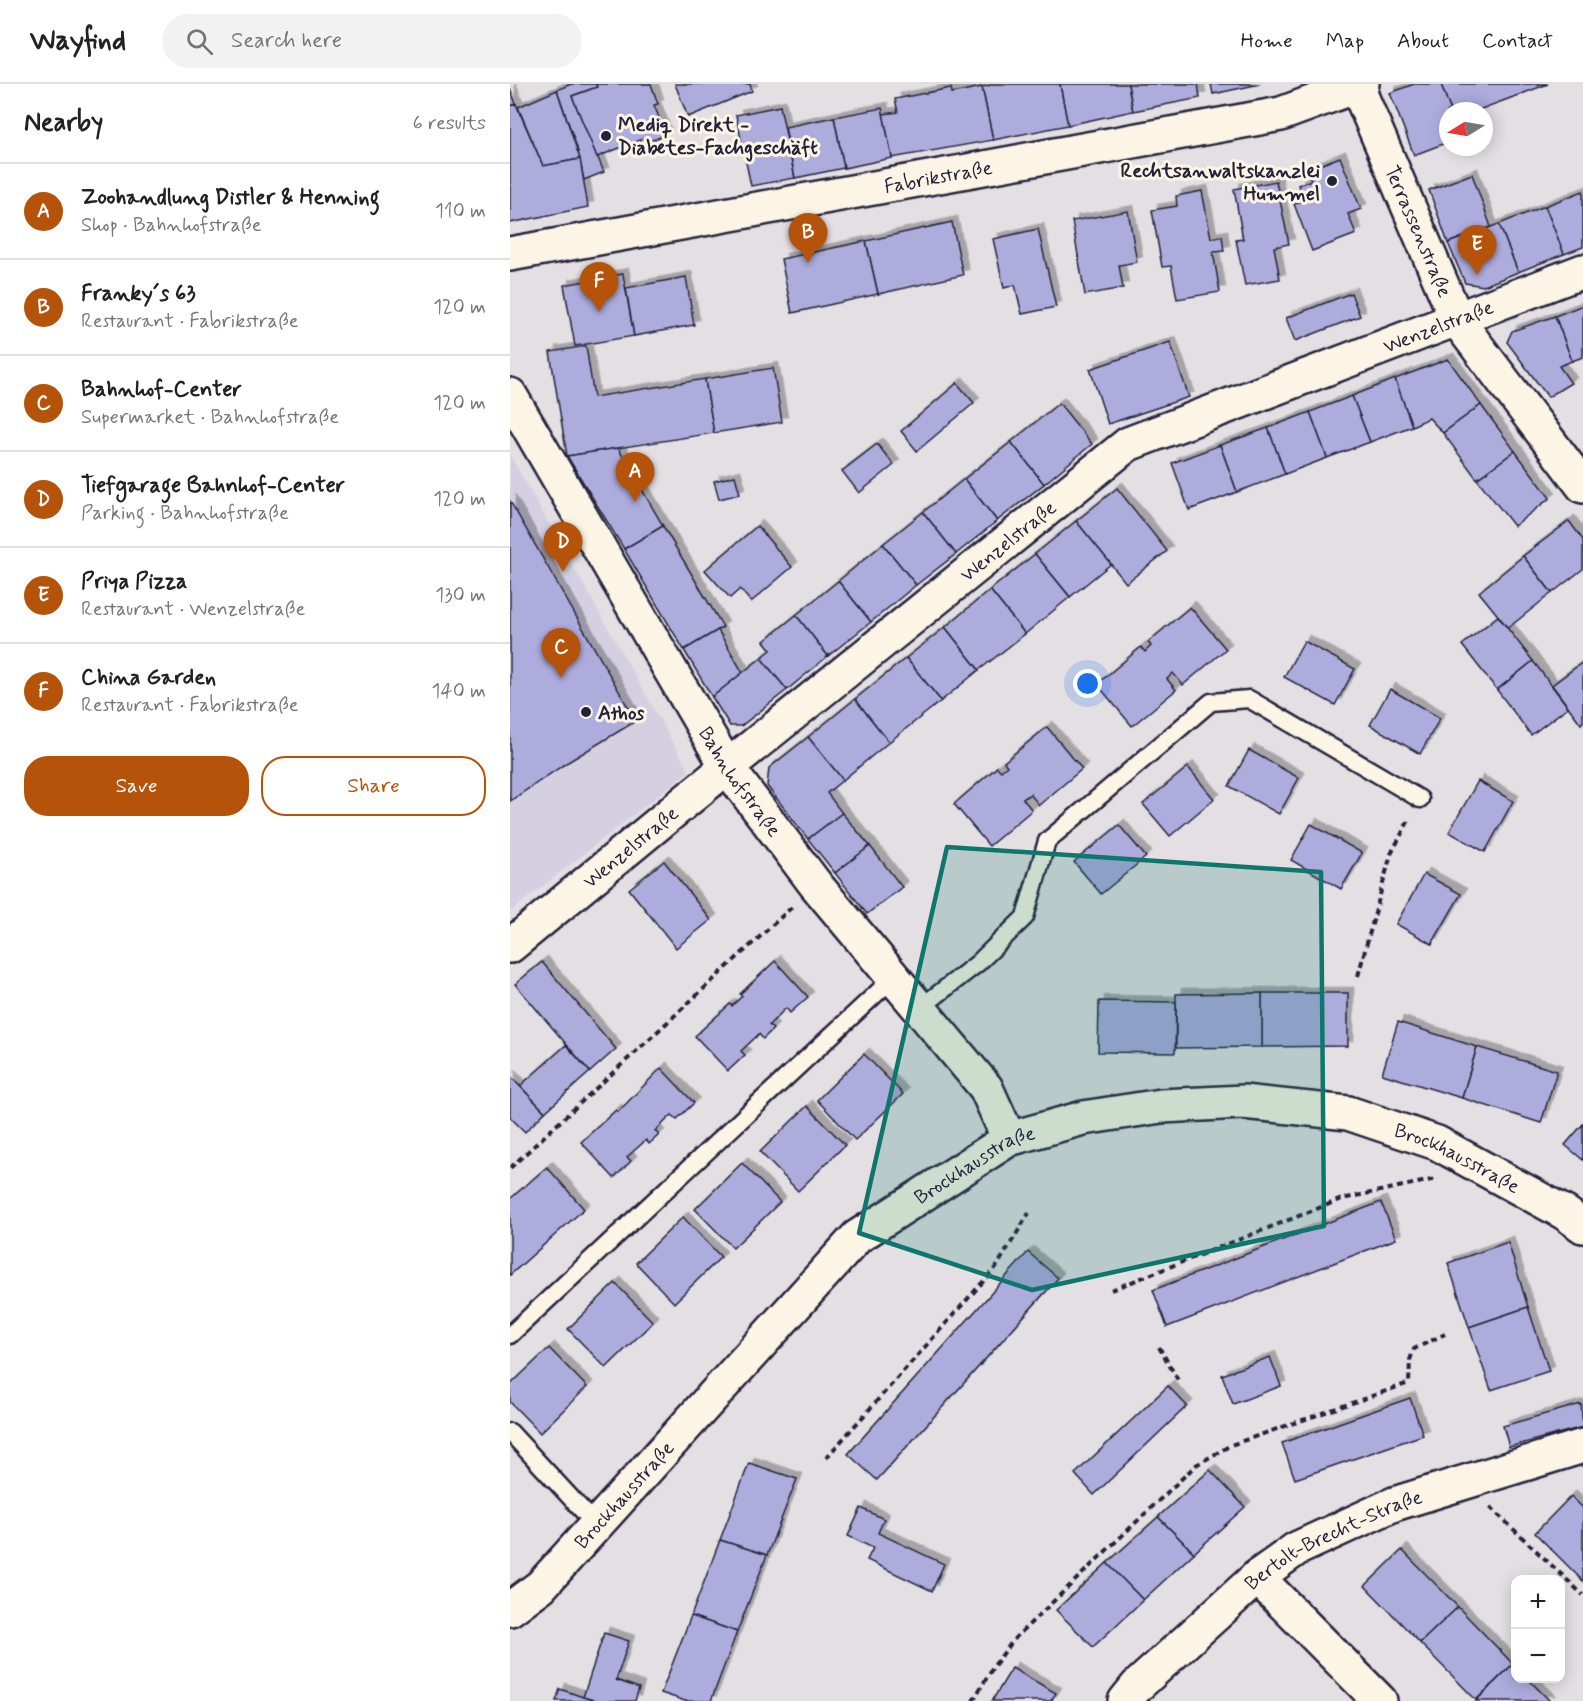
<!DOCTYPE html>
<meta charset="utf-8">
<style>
:root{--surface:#fff;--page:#f2f2f2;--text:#222;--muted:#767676;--line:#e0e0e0;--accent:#b45309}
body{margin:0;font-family:Mynerve,sans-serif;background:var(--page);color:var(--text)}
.controls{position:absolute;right:18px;bottom:18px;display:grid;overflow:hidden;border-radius:12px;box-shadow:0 3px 15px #0003}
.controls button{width:54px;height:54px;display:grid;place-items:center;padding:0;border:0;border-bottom:2px solid var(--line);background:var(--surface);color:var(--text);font:30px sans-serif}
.compass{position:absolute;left:929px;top:18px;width:54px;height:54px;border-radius:50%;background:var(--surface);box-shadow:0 3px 15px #0003;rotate:259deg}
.you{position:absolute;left:578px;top:600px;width:21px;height:21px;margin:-15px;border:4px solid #fff;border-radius:50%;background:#1a73e8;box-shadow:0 0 0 9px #1a73e833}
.badge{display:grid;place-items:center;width:39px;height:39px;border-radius:50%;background:var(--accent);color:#fff;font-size:20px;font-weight:700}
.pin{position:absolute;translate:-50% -50px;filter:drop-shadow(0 2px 3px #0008)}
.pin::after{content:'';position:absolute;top:32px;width:21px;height:18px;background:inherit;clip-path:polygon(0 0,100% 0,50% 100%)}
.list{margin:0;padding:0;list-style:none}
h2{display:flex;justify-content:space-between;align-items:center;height:78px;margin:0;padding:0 24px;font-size:26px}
h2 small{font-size:20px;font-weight:400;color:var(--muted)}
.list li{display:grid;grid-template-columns:39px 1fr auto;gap:18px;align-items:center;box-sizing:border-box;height:96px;padding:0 24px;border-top:2px solid var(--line)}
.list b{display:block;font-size:22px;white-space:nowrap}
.list p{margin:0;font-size:20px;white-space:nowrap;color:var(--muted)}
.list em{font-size:20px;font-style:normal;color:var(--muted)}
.actions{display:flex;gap:12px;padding:18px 24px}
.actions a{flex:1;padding:14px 0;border:2px solid var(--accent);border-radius:24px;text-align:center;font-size:21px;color:var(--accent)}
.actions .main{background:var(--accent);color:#fff}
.icon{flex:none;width:33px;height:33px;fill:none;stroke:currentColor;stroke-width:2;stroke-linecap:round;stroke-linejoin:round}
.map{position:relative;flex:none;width:1073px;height:1617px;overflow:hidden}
header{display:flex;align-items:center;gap:36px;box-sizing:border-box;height:84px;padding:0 30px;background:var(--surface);border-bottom:2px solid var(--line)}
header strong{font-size:28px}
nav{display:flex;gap:33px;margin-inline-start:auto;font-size:21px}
.search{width:420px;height:54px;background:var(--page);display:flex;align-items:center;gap:15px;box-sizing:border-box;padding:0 21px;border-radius:33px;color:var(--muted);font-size:22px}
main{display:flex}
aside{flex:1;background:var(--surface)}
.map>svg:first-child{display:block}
.built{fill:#d4d0e1}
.building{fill:#adacdd;stroke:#22223b;stroke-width:1.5;filter:url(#shadow)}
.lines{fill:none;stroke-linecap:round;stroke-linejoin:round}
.service-casing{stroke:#22223b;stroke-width:21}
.minor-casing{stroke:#22223b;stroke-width:38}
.path{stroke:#22223b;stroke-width:4;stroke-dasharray:6 4.5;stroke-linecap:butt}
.service{stroke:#fcf5e5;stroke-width:16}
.minor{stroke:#fcf5e5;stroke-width:33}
.marked{fill:#0f766e;fill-opacity:0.2;stroke:#0f766e;stroke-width:4.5;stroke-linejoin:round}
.poi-dot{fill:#22223b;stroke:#fcf5e5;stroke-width:2}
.labels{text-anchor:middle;stroke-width:6;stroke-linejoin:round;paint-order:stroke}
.poi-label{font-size:20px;font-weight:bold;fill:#22223b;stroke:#fcf5e5;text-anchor:start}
.street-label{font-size:20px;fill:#22223b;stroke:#fcf5e5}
</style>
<header>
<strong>Wayfind</strong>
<div class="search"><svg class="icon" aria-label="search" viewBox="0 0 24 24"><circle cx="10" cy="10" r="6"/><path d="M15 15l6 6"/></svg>Search here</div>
<nav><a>Home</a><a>Map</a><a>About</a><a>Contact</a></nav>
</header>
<main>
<aside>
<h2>Nearby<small>6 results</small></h2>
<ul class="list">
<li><span class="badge">A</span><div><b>Zoohandlung Distler &amp; Henning</b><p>Shop · Bahnhofstraße</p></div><em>110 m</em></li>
<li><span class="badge">B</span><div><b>Franky´s 63</b><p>Restaurant · Fabrikstraße</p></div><em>120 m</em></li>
<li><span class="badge">C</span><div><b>Bahnhof-Center</b><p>Supermarket · Bahnhofstraße</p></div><em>120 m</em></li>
<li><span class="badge">D</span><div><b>Tiefgarage Bahnhof-Center</b><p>Parking · Bahnhofstraße</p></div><em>120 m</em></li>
<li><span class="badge">E</span><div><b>Priya Pizza</b><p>Restaurant · Wenzelstraße</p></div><em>130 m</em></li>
<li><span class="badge">F</span><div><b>China Garden</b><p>Restaurant · Fabrikstraße</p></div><em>140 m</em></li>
</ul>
<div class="actions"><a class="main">Save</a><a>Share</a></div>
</aside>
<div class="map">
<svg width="1073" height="1617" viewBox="0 0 1073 1617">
<defs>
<filter id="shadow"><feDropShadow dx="5.5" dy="-5.5" stdDeviation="0" flood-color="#0004"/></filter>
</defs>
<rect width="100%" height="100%" fill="#e4dfe3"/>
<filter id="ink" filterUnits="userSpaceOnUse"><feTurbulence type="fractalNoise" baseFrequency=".0167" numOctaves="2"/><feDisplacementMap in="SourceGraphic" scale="12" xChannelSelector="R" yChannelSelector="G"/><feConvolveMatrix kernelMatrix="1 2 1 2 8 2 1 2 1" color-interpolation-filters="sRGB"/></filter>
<g filter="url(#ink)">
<path class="built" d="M0,371L179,687L0,828Z"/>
<g class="building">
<path d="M61,0H86L87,3L62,12L94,88L74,96L67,64L47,6Z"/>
<path d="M86,0H141L148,20L144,21L156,51L137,58L135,54L87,73L62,12L87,3Z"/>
<path d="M165,0H240L242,7L178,33Z"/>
<path d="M485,0H550L558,41L483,56L472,3Z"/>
<path d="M550,0H618L623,27L558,41Z"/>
<path d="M618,0H688L690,14L623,27Z"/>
<path d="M701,0H750L703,10Z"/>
<path d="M904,0H931L941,27H938V37L933,39L938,58L904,71L880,9Z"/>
<path d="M931,0H1038L966,27H941Z"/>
<path d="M472,3L483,56L382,74L373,30L388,28L385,15L441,4L442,9Z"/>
<path d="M0,4L6,20L0,22Z"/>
<path d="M47,6L70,75L33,82L8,23Z"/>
<path d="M6,20L33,82L70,75L78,123L0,139V22Z"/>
<path d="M270,22L285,94L241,102L226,31Z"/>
<path d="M372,24L382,74L334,84L324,33Z"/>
<path d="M324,33L334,84L285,94L275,43Z"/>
<path d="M830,73L851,125L838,130L846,150L802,167L784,120L794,116L788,101L801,96L797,86Z"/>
<path d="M962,90L981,143L938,159L919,106Z"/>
<path d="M766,97L779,160L764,163L770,195L735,201L726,156L733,155L724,105Z"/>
<path d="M692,107L701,154L712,152L714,167L703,168L710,208L667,215L661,182L652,183L642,126L667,122L666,112Z"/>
<path d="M1073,107V163L1054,170L1035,122Z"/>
<path d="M1035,122L1054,170L1008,188L989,140Z"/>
<path d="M618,127L627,178L609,181L613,204L575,211L562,137Z"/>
<path d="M442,138L453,191L368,210L356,157Z"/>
<path d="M989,140L1008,188L974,202L955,199L938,159Z"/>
<path d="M528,145L546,223L512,230L505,201L494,204L483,155Z"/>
<path d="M356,157L368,210L282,229L271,175Z"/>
<path d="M113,190L124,252L65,262L54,201Z"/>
<path d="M176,193L184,241L124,252L116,204Z"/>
<path d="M841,209L850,232L785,257L776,234Z"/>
<path d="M1073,221V273L1062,277L1045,232Z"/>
<path d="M1045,232L1062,277L1049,282L1061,299L1038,313L997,258L1002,247Z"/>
<path d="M660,258L679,313L598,340L580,285Z"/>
<path d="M76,262L84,313L195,295L204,349L57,372L40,268Z"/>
<path d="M938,275L971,321L933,349L919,334L902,342L885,295Z"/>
<path d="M263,284L272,338L204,349L195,295Z"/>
<path d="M885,295L902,342L860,358L842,312Z"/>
<path d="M447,299L464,319L407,367L391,347Z"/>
<path d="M842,312L860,358L817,374L800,328Z"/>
<path d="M549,319L582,360L534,400L501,358Z"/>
<path d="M971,321L1005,367L967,395L933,349Z"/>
<path d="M800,328L817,374L775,390L758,344Z"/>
<path d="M758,344L775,390L727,408L710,361Z"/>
<path d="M501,358L534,400L487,437L454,395Z"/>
<path d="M367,360L384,381L349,409L332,387Z"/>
<path d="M710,361L727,408L679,426L662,379Z"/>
<path d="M108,364L153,442L114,465L57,372Z"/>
<path d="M1005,367L1040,414L1004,442L967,395Z"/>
<path d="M225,392L230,410L209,415L204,397Z"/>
<path d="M454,395L487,437L446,470L413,428Z"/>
<path d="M607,404L657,467L616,499L566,437Z"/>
<path d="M0,417L126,637L58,678L0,717Z"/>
<path d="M413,428L446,470L406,501L373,460Z"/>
<path d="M566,437L601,480L560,513L525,470Z"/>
<path d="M1059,437L1073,456V485L1042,509L1013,472Z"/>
<path d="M153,442L213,543L174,566L114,465Z"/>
<path d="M247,442L282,483L241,518L230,505L220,514L195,486Z"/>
<path d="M373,460L406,501L361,538L328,497Z"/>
<path d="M525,470L560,513L515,550L480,506Z"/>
<path d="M1013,472L1042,509L998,544L969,508Z"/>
<path d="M328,497L361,538L318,572L286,531Z"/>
<path d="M480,506L515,550L469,586L435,543Z"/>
<path d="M680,523L716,565L673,601L663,589L657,595L666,606L622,642L587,600L631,563L635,568L641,562L638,558Z"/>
<path d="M286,531L318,572L277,606L251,574L261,566L254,557Z"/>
<path d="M988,532L1023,577L987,606L952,561Z"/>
<path d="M435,543L469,586L431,617L396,574Z"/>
<path d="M208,546L233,589L202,613L174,566Z"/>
<path d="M794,557L845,585L825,621L774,593Z"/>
<path d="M251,574L277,606L231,642H220L202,613Z"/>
<path d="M396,574L431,617L379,658L345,615Z"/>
<path d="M1023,577L1058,623L1021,651L987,606Z"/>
<path d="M1073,578V638L1071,640L1042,601Z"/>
<path d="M880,605L930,634L910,670L860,641Z"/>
<path d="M345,615L379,658L333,696L298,653Z"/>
<path d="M537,643L572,685L529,721L520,710L513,715L522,726L479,762L444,720L487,683L491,687L497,682L494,678Z"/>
<path d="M298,653L333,696L317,709L332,729L298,755L257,702L259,684Z"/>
<path d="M739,666L789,694L769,730L719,702Z"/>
<path d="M678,683L704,715L660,752L633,720Z"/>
<path d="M968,697L1003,717L975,768L939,748Z"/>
<path d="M332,729L360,762L325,789L298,755Z"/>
<path d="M801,740L852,769L831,805L781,776Z"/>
<path d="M609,741L636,773L591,810L564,778Z"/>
<path d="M360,762L392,803L357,830L325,789Z"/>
<path d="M154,777L201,836L166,864L119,805Z"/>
<path d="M914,790L951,810L922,860L886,840Z"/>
<path d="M265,877L298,913L280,929L276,924L259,941L263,945L253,955L249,950L231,967L235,971L218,987L185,952L220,920L222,922L232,912L230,910Z"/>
<path d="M32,878L106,965L80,988L5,900Z"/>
<path d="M752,909H838V962L752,963Z"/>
<path d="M752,909V963L666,964V910Z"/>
<path d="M589,917L666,918L665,969L588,968Z"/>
<path d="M888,938L967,963L952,1014L872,990Z"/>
<path d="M56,961L80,988L35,1028L10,1002Z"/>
<path d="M967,963L1047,987L1031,1039L952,1014Z"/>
<path d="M354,970L393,1010L345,1056L307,1016Z"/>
<path d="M151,984L184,1019L167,1035L162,1031L145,1047L149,1051L139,1060L136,1056L117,1073L121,1077L104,1094L71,1058L106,1026L108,1028Z"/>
<path d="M0,992L35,1028L15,1048L0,1033Z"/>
<path d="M297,1022L335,1061L288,1107L250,1068Z"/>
<path d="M1073,1040V1076L1055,1061Z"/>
<path d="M232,1079L270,1118L223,1164L185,1125Z"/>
<path d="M37,1083L74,1125L0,1191V1115Z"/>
<path d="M871,1118L886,1155L657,1243L643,1206Z"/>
<path d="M173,1133L211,1173L164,1219L126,1179Z"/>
<path d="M998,1158L1018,1223L959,1243L938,1179Z"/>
<path d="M518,1168L548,1194L367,1396L338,1370Z"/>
<path d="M105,1199L143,1238L96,1284L58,1245Z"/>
<path d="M1018,1223L1039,1287L981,1306L959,1243Z"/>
<path d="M39,1264L77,1303L30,1349L0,1318V1301Z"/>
<path d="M760,1273L771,1302L723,1320L712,1291Z"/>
<path d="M658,1302L677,1322L584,1411L565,1390Z"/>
<path d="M900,1314L913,1351L785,1395L772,1359Z"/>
<path d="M1071,1320L1073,1343L999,1363L993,1342Z"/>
<path d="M239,1379L287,1395L257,1471L210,1456Z"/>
<path d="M700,1386L735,1423L684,1469L648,1433Z"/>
<path d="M1061,1412L1073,1424V1497L1025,1449Z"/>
<path d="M351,1424L374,1435L368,1449L434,1480L422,1507L357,1476L363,1464L338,1452Z"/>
<path d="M648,1433L684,1469L633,1516L597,1479Z"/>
<path d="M210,1456L257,1471L227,1548L181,1532Z"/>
<path d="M892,1466L948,1523L910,1559L855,1502Z"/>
<path d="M597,1479L633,1516L583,1563L546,1526Z"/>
<path d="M948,1523L1003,1580L966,1616L910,1559Z"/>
<path d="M181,1532L227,1548L201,1617H175L151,1609Z"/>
<path d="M94,1549L119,1557L106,1596L129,1604L125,1617H86L73,1613Z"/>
<path d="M1003,1580L1005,1582V1594H1017L1040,1617H966Z"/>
<path d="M502,1584L546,1609L541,1617H482Z"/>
<path d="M50,1605L73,1613L86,1617H46Z"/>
</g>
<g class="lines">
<g class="service-casing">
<g id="service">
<path d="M410,924L468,879L515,833L537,757L701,618L739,615L910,715"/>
<path d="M0,1251L383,894"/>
<path d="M0,1348L86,1441"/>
</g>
</g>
<g class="minor-casing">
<g id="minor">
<path id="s1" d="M846,0L947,236L1073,402"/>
<path id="s2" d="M0,170L771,30L852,0"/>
<path id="s3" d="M0,311L217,683L306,801L476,1004L499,1055"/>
<path id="s4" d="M0,862L217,683L618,360L1073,187"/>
<path d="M747,1493L870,1617"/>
<path id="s5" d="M0,1525L31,1502L347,1153L499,1055L573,1034L651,1022L733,1018L838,1029L927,1059L1055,1129L1073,1142"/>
<path id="s6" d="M615,1617L627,1602L747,1493L786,1465L884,1420L1073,1362"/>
</g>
</g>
<g class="path">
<path d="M848,892L881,770L900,734"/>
<path d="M0,1084L283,822"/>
<path d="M601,1206L832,1115L926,1095"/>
<path d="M649,1263L668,1296"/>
<path d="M316,1374L487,1182L519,1129"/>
<path d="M980,1423L1073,1511"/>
<path d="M463,1617L483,1583L505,1554L686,1381L721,1361L899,1299L900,1276L904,1265L935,1250"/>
</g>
<use href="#service" class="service"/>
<use href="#minor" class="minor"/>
</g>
</g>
<path class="marked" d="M437,763L811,788L814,1142L522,1206L349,1149Z"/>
<g class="poi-dot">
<circle cx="96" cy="52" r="6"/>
<circle cx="822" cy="97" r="6"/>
<circle cx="76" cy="628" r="6"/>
</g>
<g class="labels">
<g class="poi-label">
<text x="108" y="47">Mediq Direkt -<tspan x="108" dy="23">Diabetes-Fachgeschäft</tspan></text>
<text x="810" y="93" text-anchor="end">Rechtsanwaltskanzlei<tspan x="810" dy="23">Hummel</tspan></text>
<text x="88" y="635">Athos</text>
</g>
<g class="street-label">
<text dy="7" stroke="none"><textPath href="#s2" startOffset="435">Fabrikstraße</textPath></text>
<text dy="7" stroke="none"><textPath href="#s1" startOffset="160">Terrassenstraße</textPath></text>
<text dy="7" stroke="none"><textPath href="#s4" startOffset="1128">Wenzelstraße</textPath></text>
<text dy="7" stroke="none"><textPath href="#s4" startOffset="642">Wenzelstraße</textPath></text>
<text dy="7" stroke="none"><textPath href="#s3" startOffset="450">Bahnhofstraße</textPath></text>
<text dy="7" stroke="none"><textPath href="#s4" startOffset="156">Wenzelstraße</textPath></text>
<text dy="7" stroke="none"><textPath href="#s5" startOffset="1152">Brockhausstraße</textPath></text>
<text dy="7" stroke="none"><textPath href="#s5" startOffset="648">Brockhausstraße</textPath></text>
<text dy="7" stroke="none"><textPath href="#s5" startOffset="162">Brockhausstraße</textPath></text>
<text dy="7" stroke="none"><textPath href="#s6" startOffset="267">Bertolt-Brecht-Straße</textPath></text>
</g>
</g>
</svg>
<div class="controls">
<button>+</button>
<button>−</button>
</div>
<svg class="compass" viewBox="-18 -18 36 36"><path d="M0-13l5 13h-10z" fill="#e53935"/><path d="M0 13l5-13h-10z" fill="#767676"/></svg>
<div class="you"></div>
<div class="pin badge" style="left:125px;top:418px">A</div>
<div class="pin badge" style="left:298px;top:179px">B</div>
<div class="pin badge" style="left:51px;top:594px">C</div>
<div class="pin badge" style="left:53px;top:488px">D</div>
<div class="pin badge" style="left:967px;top:191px">E</div>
<div class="pin badge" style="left:89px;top:228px">F</div>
</div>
</main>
